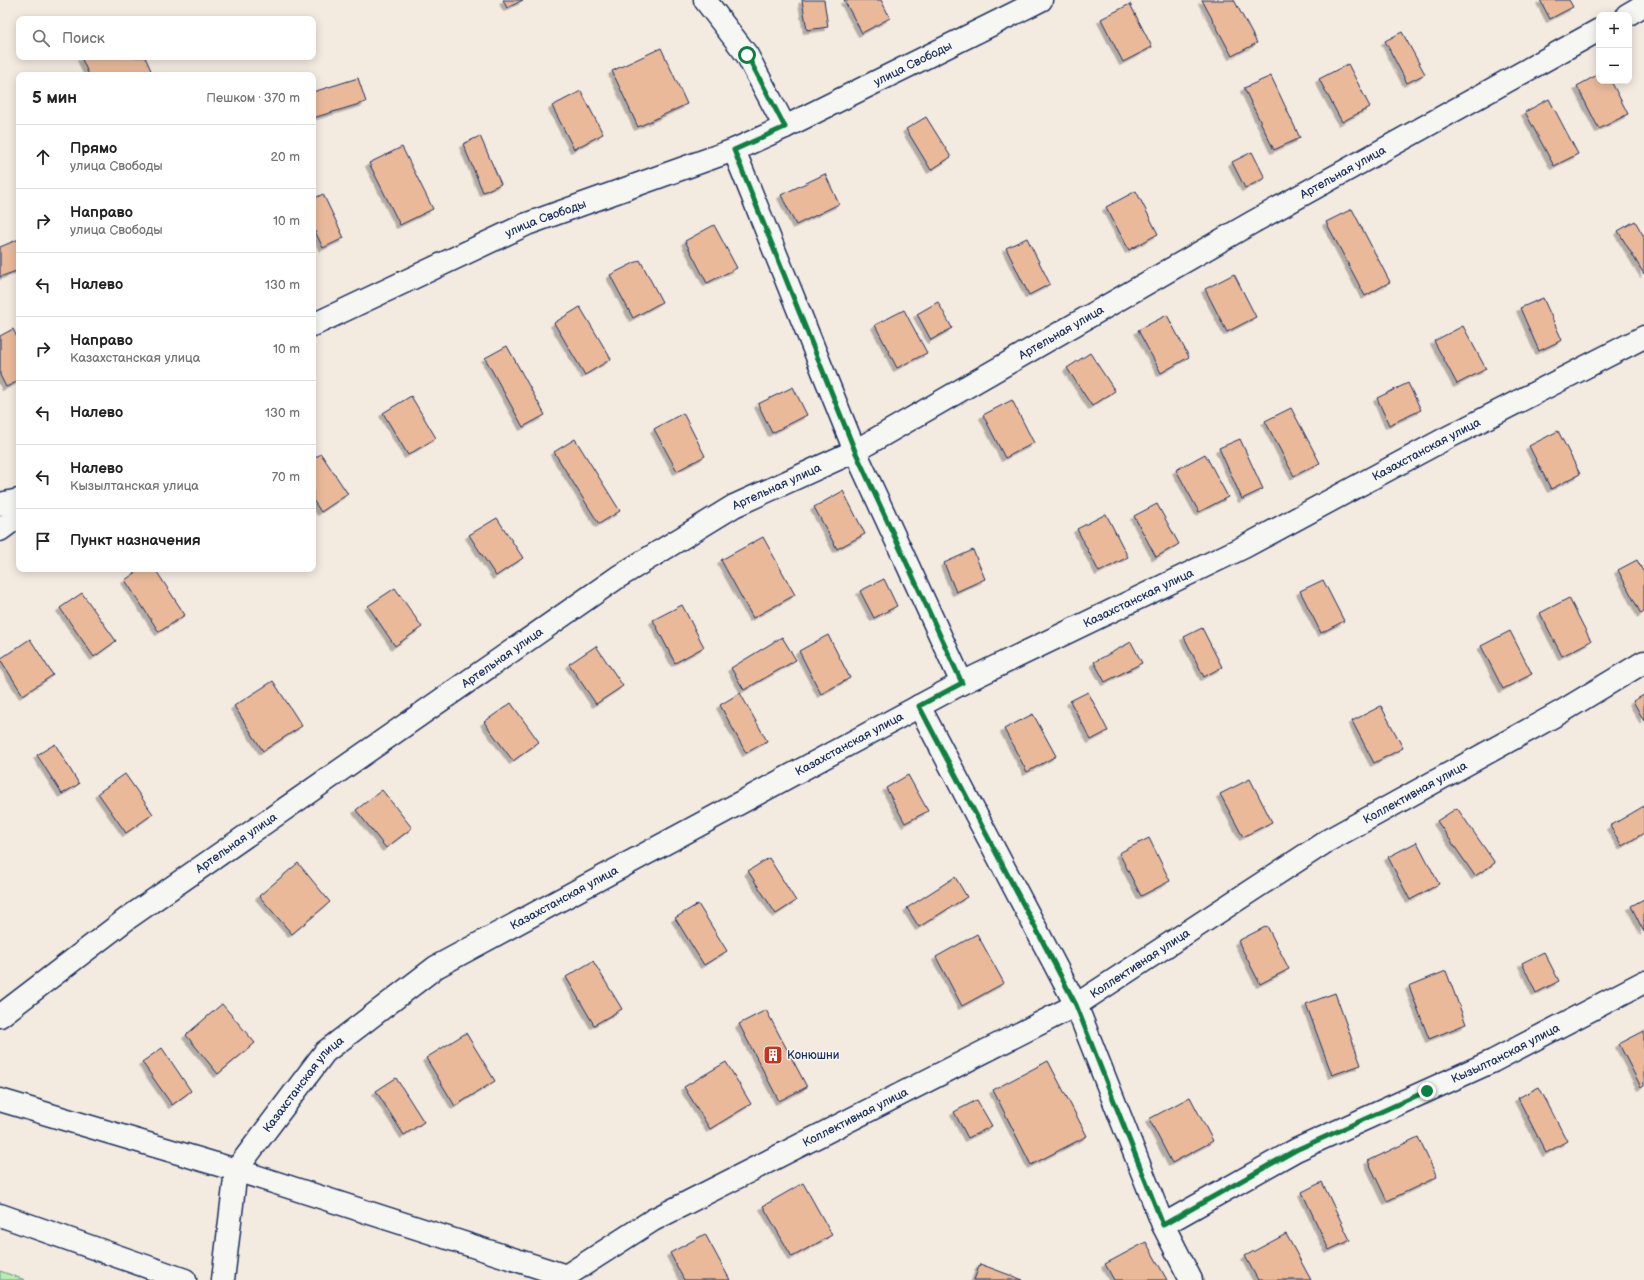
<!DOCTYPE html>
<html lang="ru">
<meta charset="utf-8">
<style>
:root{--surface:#fff;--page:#f6f6f6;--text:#222;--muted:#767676;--line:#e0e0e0}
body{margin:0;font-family:"Balsamiq Sans",sans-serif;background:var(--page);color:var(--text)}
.controls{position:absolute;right:12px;top:12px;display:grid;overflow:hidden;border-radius:8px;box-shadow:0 2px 10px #0003}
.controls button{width:36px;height:36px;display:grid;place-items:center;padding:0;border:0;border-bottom:1px solid var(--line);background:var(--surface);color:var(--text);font:20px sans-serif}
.stop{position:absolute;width:12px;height:12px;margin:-9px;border:3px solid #0b8043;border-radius:50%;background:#fff}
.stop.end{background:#0b8043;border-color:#fff;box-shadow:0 1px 4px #0008}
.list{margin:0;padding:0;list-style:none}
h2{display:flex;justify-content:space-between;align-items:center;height:52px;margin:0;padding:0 16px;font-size:17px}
h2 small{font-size:13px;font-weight:400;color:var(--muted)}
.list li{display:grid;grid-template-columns:26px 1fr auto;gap:12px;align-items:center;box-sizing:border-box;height:64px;padding:0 16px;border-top:1px solid var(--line)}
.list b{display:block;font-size:15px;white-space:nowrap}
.list p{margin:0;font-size:13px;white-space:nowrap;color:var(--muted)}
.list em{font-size:13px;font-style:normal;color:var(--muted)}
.icon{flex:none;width:22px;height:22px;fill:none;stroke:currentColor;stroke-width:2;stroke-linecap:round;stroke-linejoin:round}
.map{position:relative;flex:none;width:1644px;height:1280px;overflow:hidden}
.search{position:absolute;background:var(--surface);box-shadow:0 2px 10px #0003;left:16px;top:16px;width:300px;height:44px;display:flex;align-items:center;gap:10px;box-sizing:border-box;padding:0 14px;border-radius:8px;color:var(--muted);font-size:15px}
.panel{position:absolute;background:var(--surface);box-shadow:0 2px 10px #0003;left:16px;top:72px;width:300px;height:500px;border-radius:8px}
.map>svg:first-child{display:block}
.green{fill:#b8edae;stroke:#6a8e86}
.building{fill:#e9b99a;stroke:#1b2f5e;filter:url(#shadow)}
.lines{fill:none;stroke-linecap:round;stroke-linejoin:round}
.minor-casing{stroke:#1b2f5e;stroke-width:25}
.minor{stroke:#f6f6f2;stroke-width:22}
.route{stroke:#0b8043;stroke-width:5}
.labels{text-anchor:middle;stroke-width:3;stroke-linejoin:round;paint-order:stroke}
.street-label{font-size:12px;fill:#1b2f5e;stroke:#f6f6f2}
.poi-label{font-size:12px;fill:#1b2f5e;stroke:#f6f6f2;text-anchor:start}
</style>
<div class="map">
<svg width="1644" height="1280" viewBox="0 0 1644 1280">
<defs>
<filter id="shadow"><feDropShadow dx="-3.5" dy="3.5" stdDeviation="0" flood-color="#0004"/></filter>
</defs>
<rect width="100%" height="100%" fill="#f3eae0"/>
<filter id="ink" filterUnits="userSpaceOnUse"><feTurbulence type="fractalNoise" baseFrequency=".025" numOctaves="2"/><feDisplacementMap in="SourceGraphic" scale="8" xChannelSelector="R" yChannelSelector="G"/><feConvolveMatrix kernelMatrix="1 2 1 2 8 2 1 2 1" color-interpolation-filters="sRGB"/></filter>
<g filter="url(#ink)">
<path class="green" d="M0,1271L25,1280H0Z"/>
<g class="building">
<path d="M503,0H523L507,8Z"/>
<path d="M802,0H824L828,27L807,30Z"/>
<path d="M844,0H881L890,18L862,33Z"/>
<path d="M1202,0H1234L1257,43L1232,56Z"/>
<path d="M1540,0H1569L1573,7L1550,19Z"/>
<path d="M1130,4L1152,47L1123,62L1101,19Z"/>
<path d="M1402,32L1425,74L1407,83L1385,41Z"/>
<path d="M661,48L687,104L638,127L612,71Z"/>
<path d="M81,57H145L153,75H89Z"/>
<path d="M1348,64L1370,107L1342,122L1319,79Z"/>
<path d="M1599,74V81H1611L1628,114L1599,129L1577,86Z"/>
<path d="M1271,76L1300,138L1274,150L1244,88Z"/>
<path d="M358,78L366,102L313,118V92Z"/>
<path d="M581,91L603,134L574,149L552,106Z"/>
<path d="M1549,99L1578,154L1554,166L1525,112Z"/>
<path d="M926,117L951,157L931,170L906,129Z"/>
<path d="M480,136L501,184L483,192L463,144Z"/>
<path d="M402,147L433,209L400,225L369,163Z"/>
<path d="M1252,152L1265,178L1245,188L1232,162Z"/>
<path d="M825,174L839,204L796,225L781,195Z"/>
<path d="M1136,191L1158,234L1129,250L1106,207Z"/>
<path d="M323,194L344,238L323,248L313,227V199Z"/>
<path d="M1352,209L1390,282L1365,296L1326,222Z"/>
<path d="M1635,221L1644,237V274L1618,231Z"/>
<path d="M714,225L737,268L707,283L685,241Z"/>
<path d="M1027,238L1050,284L1029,295L1006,248Z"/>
<path d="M19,239V270L0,277V247Z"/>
<path d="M640,260L662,302L633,318L610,275Z"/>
<path d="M1234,274L1256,317L1227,332L1205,289Z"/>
<path d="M1543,298L1562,340L1539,351L1520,308Z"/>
<path d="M938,302L952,328L931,340L917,314Z"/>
<path d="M580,307L611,359L585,375L554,323Z"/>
<path d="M904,310L927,353L897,368L875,325Z"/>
<path d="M1167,315L1189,357L1161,373L1138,330Z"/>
<path d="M1463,326L1486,369L1457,384L1434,341Z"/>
<path d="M13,329L19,341V381L6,387L0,375V336Z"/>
<path d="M507,346L545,415L523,427L485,358Z"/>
<path d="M1090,353L1115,391L1092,406L1067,368Z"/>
<path d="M1408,383L1421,410L1389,425L1377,398Z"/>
<path d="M793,387L807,415L772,433L758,404Z"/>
<path d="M411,396L436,438L408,455L383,413Z"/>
<path d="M1012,400L1034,443L1005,458L983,415Z"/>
<path d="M1291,408L1320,463L1294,476L1265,421Z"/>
<path d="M683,413L705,456L677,471L654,429Z"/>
<path d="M1558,431L1580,474L1551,489L1529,446Z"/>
<path d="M575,439L620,511L599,524L554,452Z"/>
<path d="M1240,439L1263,489L1242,499L1219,448Z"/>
<path d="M321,454L348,494L321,512L313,500V459Z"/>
<path d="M1205,454L1228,497L1199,512L1176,470Z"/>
<path d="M843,491L865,534L837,549L814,507Z"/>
<path d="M1157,504L1179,544L1156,557L1134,516Z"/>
<path d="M1106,514L1128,557L1099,572L1077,529Z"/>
<path d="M497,518L523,558L496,576L469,535Z"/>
<path d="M763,537L795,595L753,618L721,560Z"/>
<path d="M973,550L985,579L956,592L944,563Z"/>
<path d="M1637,560L1644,573V612L1641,614L1618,570Z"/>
<path d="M141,569H155L185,615L159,632L125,580Z"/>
<path d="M884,579L897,606L874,618L860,591Z"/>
<path d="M1323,580L1344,621L1321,633L1300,591Z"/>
<path d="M395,588L422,627L395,646L368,606Z"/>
<path d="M82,593L116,641L94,657L60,608Z"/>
<path d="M1569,598L1591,641L1562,656L1540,613Z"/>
<path d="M682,605L704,647L675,663L653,620Z"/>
<path d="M1202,628L1222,667L1204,677L1184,637Z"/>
<path d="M1510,631L1532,674L1503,689L1481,646Z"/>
<path d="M828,635L850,678L821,694L799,651Z"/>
<path d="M782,637L796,660L744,690L731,668Z"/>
<path d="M30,639L53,675L23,695L0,659Z"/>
<path d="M1131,642L1142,663L1105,682L1094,662Z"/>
<path d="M596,646L623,686L596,704L569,664Z"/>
<path d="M273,681L302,726L263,751L234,706Z"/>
<path d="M1088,692L1108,731L1091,740L1070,701Z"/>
<path d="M740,693L767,741L746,753L720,705Z"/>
<path d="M1644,695V721L1633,701Z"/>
<path d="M511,703L539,742L513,761L484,722Z"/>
<path d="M1381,706L1403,748L1374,763L1352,721Z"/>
<path d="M1033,714L1056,756L1027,772L1004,729Z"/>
<path d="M55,744L79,784L62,794L37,755Z"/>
<path d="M125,774L153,814L126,833L98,793Z"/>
<path d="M908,775L928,811L905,823L886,788Z"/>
<path d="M1250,779L1272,822L1243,837L1220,794Z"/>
<path d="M382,790L412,828L386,848L356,810Z"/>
<path d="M1644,806V833L1622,846L1610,826Z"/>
<path d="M1457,808L1495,863L1475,876L1437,821Z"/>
<path d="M1149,838L1170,881L1141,896L1119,853Z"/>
<path d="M1417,842L1439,884L1410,900L1388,857Z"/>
<path d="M769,858L796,901L776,914L748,871Z"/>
<path d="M298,863L330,902L292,934L259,896Z"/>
<path d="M955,877L967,897L919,927L907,908Z"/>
<path d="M1644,899V932L1631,906Z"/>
<path d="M698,904L727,951L704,965L675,918Z"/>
<path d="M1267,926L1289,969L1260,984L1238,941Z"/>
<path d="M977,934L1004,983L962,1006L936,957Z"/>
<path d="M1544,952L1559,981L1536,993L1522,963Z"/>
<path d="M593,961L622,1009L594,1025L566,977Z"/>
<path d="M1446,971L1466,1024L1429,1039L1409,986Z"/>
<path d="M1335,993L1361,1065L1332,1075L1306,1004Z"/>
<path d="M222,1004L255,1043L218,1074L186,1035Z"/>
<path d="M766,1010L807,1087L779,1101L739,1024Z"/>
<path d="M1644,1031V1085L1641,1087L1619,1044Z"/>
<path d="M466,1033L495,1081L455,1106L426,1058Z"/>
<path d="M162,1048L191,1091L172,1105L142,1062Z"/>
<path d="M1048,1061L1087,1136L1031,1165L993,1090Z"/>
<path d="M726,1062L751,1104L710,1129L684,1087Z"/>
<path d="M396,1078L424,1122L404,1135L376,1091Z"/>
<path d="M1539,1087L1567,1141L1546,1153L1518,1098Z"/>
<path d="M1190,1097L1213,1141L1172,1163L1149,1119Z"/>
<path d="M977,1100L992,1126L968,1138L954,1112Z"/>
<path d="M1418,1137L1437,1177L1387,1201L1368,1161Z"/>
<path d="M1322,1182L1350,1240L1329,1250L1302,1192Z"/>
<path d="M803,1183L832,1235L792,1257L763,1206Z"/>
<path d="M705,1234L730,1280H684L670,1253Z"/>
<path d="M1286,1234L1311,1280H1258L1245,1256Z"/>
<path d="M1146,1242L1167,1280H1114L1105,1264Z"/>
<path d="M980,1264L1023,1280H974Z"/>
</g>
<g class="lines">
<g class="minor-casing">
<g id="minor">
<path d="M705,0L747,55L785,127"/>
<path d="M1627,15L1644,5"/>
<path d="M734,150L855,451L962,683"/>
<path id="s1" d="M313,325L527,224L734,150L785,127L1041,0"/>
<path d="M0,504L19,500"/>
<path d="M0,530L19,516"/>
<path d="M919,706L1076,1005L1163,1225"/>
<path id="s2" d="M0,1016L128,918L618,577L734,506L855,451L1253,222L1599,30"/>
<path d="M0,1100L236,1170L566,1276"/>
<path d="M0,1215L185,1280"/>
<path id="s3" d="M223,1280L236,1170L325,1052L436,967L962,683L1244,547L1441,441L1644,337"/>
<path id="s4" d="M562,1280L566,1276L653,1220L1076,1005L1327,841L1561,712L1644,662"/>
<path id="s5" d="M1191,1280L1163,1225L1296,1150L1493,1061L1644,982"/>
</g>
</g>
<use href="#minor" class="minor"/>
</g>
</g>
<g class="lines" filter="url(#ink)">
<path class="route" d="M747,55L785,127L734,150L855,451L962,683L919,706L1076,1005L1163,1225L1296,1150L1427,1091"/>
</g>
<defs>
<g id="building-square" transform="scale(1)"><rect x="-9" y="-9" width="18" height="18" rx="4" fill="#c8321e" stroke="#f6f6f2"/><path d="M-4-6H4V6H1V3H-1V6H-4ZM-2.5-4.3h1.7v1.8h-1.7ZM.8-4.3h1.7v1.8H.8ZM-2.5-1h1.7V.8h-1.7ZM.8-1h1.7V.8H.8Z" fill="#fff"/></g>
</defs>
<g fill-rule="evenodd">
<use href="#building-square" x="773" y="1055"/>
</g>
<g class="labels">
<g class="street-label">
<text dy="4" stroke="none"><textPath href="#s1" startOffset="655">улица Свободы</textPath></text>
<text dy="4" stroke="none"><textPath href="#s2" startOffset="1589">Артельная улица</textPath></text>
<text dy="4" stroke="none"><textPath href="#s1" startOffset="256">улица Свободы</textPath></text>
<text dy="4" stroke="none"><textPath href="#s2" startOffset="1265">Артельная улица</textPath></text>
<text dy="4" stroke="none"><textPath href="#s3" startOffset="1516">Казахстанская улица</textPath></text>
<text dy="4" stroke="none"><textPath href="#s2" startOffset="941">Артельная улица</textPath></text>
<text dy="4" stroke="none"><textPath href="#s3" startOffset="1192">Казахстанская улица</textPath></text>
<text dy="4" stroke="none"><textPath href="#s2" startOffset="617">Артельная улица</textPath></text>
<text dy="4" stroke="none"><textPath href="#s3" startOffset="868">Казахстанская улица</textPath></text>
<text dy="4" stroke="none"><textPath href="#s4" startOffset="984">Коллективная улица</textPath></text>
<text dy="4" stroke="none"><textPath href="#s2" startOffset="293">Артельная улица</textPath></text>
<text dy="4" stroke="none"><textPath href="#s3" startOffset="544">Казахстанская улица</textPath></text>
<text dy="4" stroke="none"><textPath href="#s4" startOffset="660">Коллективная улица</textPath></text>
<text dy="4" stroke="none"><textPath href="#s5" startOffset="445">Кызылтанская улица</textPath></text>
<text dy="4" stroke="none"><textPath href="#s3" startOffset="220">Казахстанская улица</textPath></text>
<text dy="4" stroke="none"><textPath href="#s4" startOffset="336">Коллективная улица</textPath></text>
</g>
<g class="poi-label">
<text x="787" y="1059">Конюшни</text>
</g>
</g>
</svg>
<div class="controls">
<button>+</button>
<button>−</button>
</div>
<div class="stop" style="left:747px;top:55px"></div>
<div class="stop end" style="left:1427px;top:1091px"></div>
<div class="search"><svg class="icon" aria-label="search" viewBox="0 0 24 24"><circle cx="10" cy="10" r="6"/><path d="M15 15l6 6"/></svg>Поиск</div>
<section class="panel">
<h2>5 мин<small>Пешком · 370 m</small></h2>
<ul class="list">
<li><svg class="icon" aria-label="ahead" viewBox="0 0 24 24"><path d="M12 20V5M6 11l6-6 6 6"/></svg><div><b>Прямо</b><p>улица Свободы</p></div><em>20 m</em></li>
<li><svg class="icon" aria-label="right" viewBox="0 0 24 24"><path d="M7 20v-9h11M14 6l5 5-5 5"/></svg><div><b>Направо</b><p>улица Свободы</p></div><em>10 m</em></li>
<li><svg class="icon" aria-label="left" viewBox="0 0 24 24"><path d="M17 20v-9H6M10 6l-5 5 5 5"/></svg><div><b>Налево</b></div><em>130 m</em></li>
<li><svg class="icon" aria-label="right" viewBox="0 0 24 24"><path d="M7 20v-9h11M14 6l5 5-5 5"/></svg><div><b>Направо</b><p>Казахстанская улица</p></div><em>10 m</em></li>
<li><svg class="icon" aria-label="left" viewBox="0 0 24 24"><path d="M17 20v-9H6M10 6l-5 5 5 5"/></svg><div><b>Налево</b></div><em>130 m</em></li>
<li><svg class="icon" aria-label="left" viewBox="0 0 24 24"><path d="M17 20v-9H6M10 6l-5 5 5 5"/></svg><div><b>Налево</b><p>Кызылтанская улица</p></div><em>70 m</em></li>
<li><svg class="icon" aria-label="arrive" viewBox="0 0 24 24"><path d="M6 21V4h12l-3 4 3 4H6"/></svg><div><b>Пункт назначения</b></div></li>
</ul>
</section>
</div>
